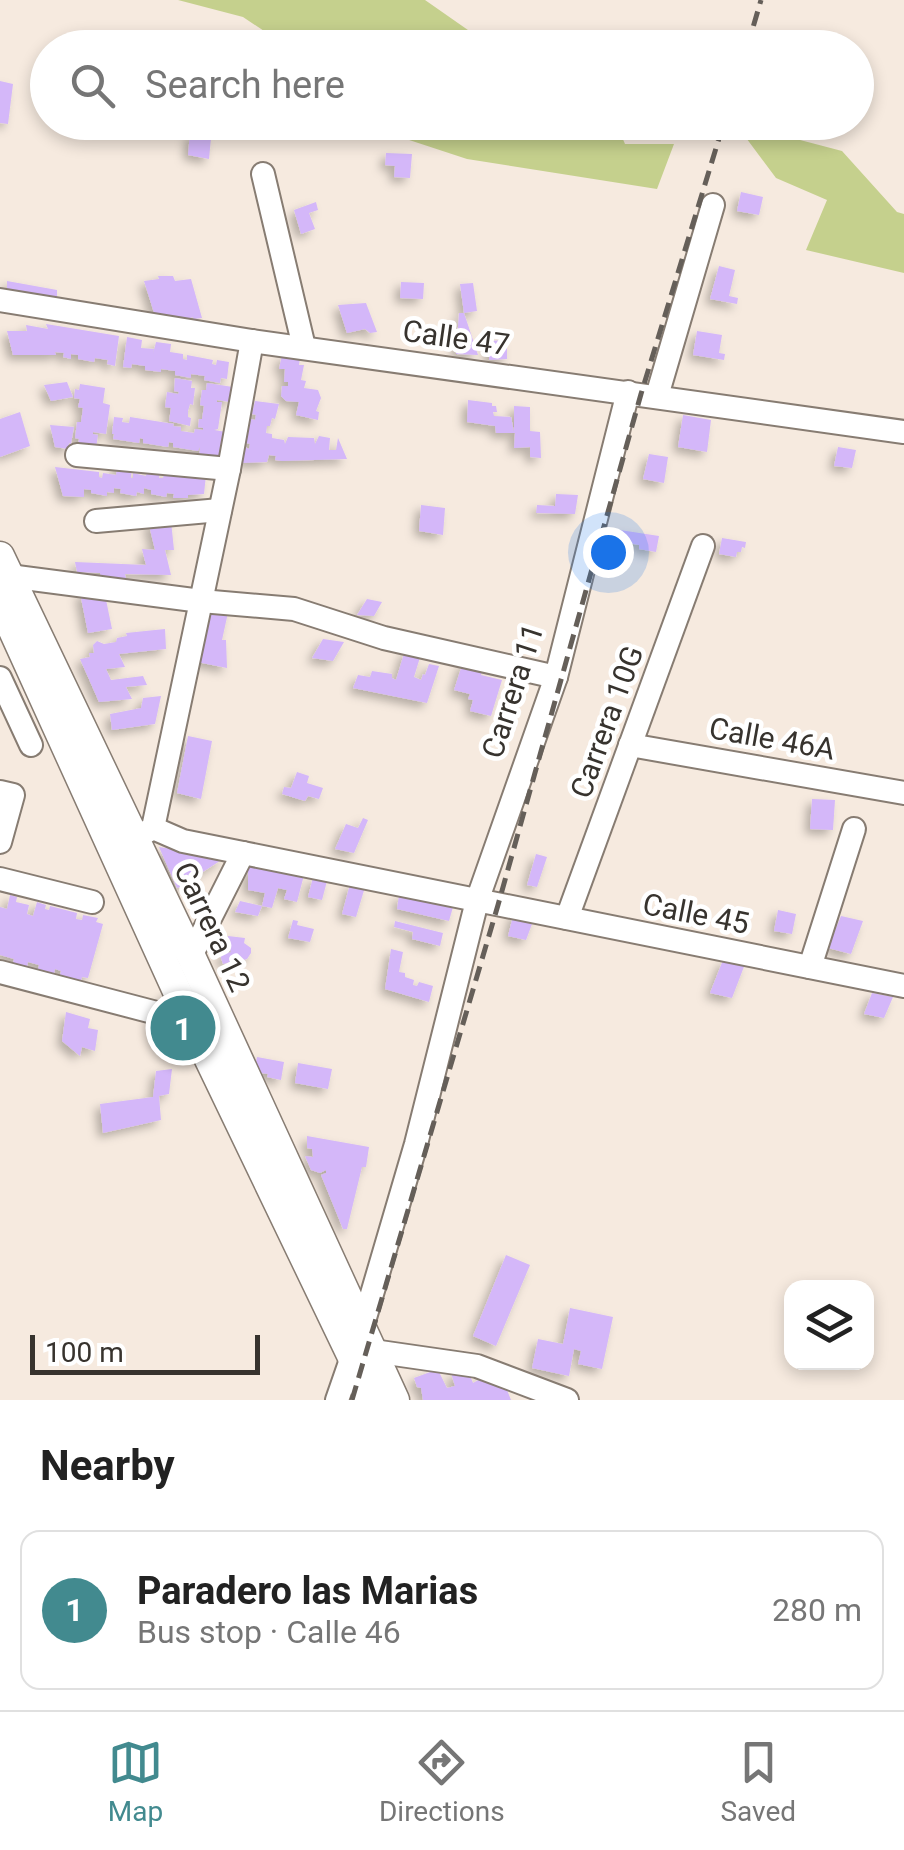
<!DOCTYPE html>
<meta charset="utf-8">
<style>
:root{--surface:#fff;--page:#f2f2f2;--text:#222;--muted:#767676;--line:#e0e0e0;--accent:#428a8f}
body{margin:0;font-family:Roboto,sans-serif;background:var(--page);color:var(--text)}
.controls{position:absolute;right:30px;bottom:30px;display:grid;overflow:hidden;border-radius:20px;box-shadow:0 5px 15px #0003}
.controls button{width:90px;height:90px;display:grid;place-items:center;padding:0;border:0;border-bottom:2px solid var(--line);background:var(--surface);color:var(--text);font:50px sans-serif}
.scale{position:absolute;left:30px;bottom:25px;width:230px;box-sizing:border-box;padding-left:10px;border:5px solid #37332e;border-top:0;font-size:28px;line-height:35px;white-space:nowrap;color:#37332e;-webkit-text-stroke:8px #fff;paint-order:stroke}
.you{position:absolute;left:608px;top:552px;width:35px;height:35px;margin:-25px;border:8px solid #fff;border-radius:50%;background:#1a73e8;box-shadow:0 0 0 15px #1a73e833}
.badge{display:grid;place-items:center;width:65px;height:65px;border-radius:50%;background:var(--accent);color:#fff;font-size:32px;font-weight:700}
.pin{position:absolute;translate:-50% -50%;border:5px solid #fff;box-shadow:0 2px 10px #0006}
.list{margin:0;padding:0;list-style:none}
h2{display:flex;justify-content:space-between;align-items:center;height:130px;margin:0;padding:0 40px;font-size:42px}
h2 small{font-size:32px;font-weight:400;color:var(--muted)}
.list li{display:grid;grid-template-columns:65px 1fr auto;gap:30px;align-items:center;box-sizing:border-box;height:160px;margin:0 20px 20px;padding:0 20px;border:2px solid var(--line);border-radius:20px}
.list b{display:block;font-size:38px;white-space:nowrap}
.list p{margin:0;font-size:32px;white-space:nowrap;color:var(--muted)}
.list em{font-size:32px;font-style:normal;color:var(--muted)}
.icon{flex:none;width:55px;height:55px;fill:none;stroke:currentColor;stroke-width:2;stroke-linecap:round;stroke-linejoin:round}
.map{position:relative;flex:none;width:904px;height:1400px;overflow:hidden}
.search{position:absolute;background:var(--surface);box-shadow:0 5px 15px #0003;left:30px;right:30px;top:30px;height:110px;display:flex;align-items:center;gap:25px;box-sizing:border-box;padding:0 35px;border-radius:55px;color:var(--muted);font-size:38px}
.sheet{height:310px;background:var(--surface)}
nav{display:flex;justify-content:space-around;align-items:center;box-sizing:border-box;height:140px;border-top:2px solid var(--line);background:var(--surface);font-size:28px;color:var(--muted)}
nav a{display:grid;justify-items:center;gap:5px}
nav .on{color:var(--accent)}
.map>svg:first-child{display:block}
.green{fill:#c5d08d}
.building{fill:#d4b7f9;filter:url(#shadow)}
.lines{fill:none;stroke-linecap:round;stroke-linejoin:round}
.minor-casing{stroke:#877c72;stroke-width:26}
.major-casing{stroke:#877c72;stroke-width:31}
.minor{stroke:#fff;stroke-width:22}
.major{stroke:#fff;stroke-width:28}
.rail{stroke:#655f59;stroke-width:5;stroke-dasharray:15 8;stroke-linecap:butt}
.labels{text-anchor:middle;stroke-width:9;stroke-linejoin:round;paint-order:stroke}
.street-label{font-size:30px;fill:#37332e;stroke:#fff}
</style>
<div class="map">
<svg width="904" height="1400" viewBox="0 0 904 1400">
<defs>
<filter id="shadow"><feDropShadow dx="-5" dy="5" stdDeviation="5" flood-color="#0004"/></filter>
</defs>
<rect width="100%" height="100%" fill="#f6eadf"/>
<g class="green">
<path d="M178,0H425L488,44L514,47H288L243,17Z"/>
<path d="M393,123H616L625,144H674L657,189L467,159L400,137Z"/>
<path d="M735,123L842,151L897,212L904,214V273L806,250L827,200L776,178Z"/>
</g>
<g class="building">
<path d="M0,81L13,84L8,124L0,123Z"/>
<path d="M190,133L211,138L209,159L188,155Z"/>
<path d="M386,153L412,154L410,178L394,177L395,166L385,165Z"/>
<path d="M741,192L763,197L759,215L737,211Z"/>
<path d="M316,202L318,210L309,213L315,229L301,234L294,210Z"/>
<path d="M719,266L735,270L729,296L738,298L737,304L710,299Z"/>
<path d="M158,276H173L175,281L191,279L202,318L193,319V317L185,320L155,316L144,281L159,279Z"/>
<path d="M7,281L57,290V303L7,295Z"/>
<path d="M401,282L424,283L423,299L400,298Z"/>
<path d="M473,283L477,311L464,313L478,355L456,354L459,313H464L460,284Z"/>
<path d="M366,303L377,332L370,333L365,329L347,333L338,305Z"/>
<path d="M46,324L119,336L115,366L107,364L108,360L95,358L94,362L78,359V355L71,354V359L63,357L64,353L55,352L56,355H13L7,331H27L26,325L48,329Z"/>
<path d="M697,331L722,335L719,353L725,354L724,360L693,355Z"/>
<path d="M127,337L142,340L141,348L154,349L153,354L156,342L171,344L170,352L183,354V359L187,360V355L213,360L212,364L216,365L217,360L229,362L227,379L221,378L220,383L204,380L205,376L191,374V378L175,375V371L161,369V372L145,370V366L132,364L131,368L123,367Z"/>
<path d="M507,340V359L489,360V341Z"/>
<path d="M282,355L300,358L299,365H304L301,380L306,381L304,388L318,390L321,398L316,411L319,412L318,420L296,415L299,402L286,401L281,396L282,386H288V382H284L285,369H279Z"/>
<path d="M175,378L192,381L191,388H195L193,405L190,404L188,411V417L191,418L190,426L169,421L171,408L165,407L167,392L178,394L179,392L174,391Z"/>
<path d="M67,382L73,397L51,401L44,385Z"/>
<path d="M207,383L233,387L230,402L217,400V402H222L218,429L214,430L226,432L222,462L199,458L200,447L198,451L173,447V443L169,442L168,447L143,443V439L140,438L139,443L113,439L114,434H112L114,417L123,418L122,422L129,423L130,417L174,424L173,426L181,427V431L194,433L195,429L203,430V428L198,427L199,419H202L204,406L200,405L202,390H206Z"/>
<path d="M80,384L105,388L103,403L110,405L106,434L93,432V434L98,435L96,448L78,445L79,439L75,438L77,422H81L83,408L78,407L80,399L74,398L75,389L79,390Z"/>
<path d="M468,400L492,403V406H496L497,412H493L494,416L511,417L514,432V406L530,407V431L540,432L541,458L530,457V447L514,448L515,433H496L495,426L467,422Z"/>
<path d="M255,401L279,404L275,419L272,418L270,426H267L266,433L272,434V438L284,440L285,444L288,437L314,438L315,444L319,436L330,438L329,450H336L338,438L347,459L282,461L275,460L276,456L269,455L267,462L242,463L245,447L249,449L250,444L246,443L251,419L255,420L256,415L252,414Z"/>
<path d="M20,412L30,446L0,457V419Z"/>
<path d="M683,415L711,420L707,452L678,447Z"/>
<path d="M50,425L74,427L71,444L69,443L68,449L55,447Z"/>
<path d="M838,447L856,450L852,468L834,466Z"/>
<path d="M649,454L668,457L664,483L643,479Z"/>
<path d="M118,462L132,465L131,478H133V473L146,476L147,471L160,473L159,478H163L164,474L176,476V472L189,474V478H192L193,473L206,475L204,494L188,495V498H173L174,494L167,493L166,497L151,494V490L144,488V494L137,492L136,496L120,493L121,489L114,488V493L107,492V496L91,493V490L84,489V497L63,496L55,467L99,472V477L102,478L103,473L116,475Z"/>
<path d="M556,494L578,495L575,514L536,513L537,505L555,506Z"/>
<path d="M421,505L445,508L443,535L419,531Z"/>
<path d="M148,521H171L174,550H165L171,575L125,574L127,582L102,581L100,573L77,572L75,562L146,565L142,549L155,550Z"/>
<path d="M620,530L659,536L656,552L639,549V545L617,541Z"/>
<path d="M722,538L746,542L745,548L742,547L741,552H737L736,557L719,554Z"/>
<path d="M104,590L112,629L88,633L80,593Z"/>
<path d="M367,599L382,602L374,616L357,615Z"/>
<path d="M210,605L229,608L222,640H226L227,668L197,662Z"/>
<path d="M165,629L166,649L119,654L125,667L106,669L111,680L143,676L147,685L126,687L132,699L99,702L80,659L90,657L89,653H94L93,645L97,641L104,644L116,642L117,638L127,636L126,633Z"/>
<path d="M323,639L344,642L333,661L312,658Z"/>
<path d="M405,650L421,654L414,677L421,680L423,674L425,675L429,664L439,666L427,703L353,688L358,675L370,677L372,671L392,674V678L396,680Z"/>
<path d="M463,662L484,666L481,675L502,680L491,716L470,711L473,700L468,699L470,694L454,690Z"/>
<path d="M161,696L155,724L112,730L110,714L141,708L143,698Z"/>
<path d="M188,736L212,741L201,799L177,793Z"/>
<path d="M297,772L309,776L307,783L323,788L319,799L308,796L305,801L282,794L284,787L291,788Z"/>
<path d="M812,799L835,800L833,830L810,829Z"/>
<path d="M363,818L368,820L354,853L335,849L346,824L358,828Z"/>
<path d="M159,847L226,857L195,877L183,882L185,886L177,888Z"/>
<path d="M536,854L547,857L537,887L527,885Z"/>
<path d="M270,864L304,875L297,902L284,899L287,890L278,888L272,908L262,906L258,916L235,912L240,901L262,906L265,893L248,890V866L269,870Z"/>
<path d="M313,877L327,881L322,900L308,897Z"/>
<path d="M350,884L365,887L356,917L342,914Z"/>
<path d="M10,895L17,897L16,902L29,905L27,914L33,916L37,902L46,905L45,909L49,910L50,906L77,913L76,919L82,920L83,915L98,918L96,922L103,924L88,978L82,977L81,981L60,975L61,971L55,969L54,974L38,969L39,965L28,962L27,967L13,963L14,959L0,955V907L7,909Z"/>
<path d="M399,895L453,907L449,921L397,909Z"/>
<path d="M778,910L796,914L792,934L774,931Z"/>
<path d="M514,912L535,916L526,940L508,936Z"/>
<path d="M841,916L863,921L851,954L828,948Z"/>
<path d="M293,920L298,921L297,925L314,929L310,942L288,938Z"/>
<path d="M395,921L443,933L440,946L412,939L413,932L394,927Z"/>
<path d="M228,936L245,938L244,943L251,948V953L247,959L240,961L239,957L235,958V961L223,964L220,955L231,952L230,949L225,947Z"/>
<path d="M391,949L403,952L399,972L405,973V977L414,980L413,985L417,986L419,982L433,986L429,1002L385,989Z"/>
<path d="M723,960L745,964L732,998L710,993Z"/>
<path d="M872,993L893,997L884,1018L864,1014Z"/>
<path d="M66,1012L90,1019L88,1028L98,1030L95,1051L82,1047L80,1056L62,1041Z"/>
<path d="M257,1057L284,1062L281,1080L267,1077L268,1074L254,1072Z"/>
<path d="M298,1063L332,1069L328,1089L295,1083Z"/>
<path d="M172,1069L169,1094L159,1096L161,1120L103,1133L100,1104L153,1097L156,1071Z"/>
<path d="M307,1136L369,1147L366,1167H362L347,1229H343L321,1175L326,1173V1170L320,1173L311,1170L305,1156L313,1157L312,1149L307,1148Z"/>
<path d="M506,1255L530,1265L496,1346L473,1336Z"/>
<path d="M570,1308L613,1317L602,1369L578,1364L581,1351L574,1349L569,1376L532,1368L538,1339L563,1344Z"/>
<path d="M433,1371L439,1372L447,1388L455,1386L451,1373H469L473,1383L486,1376L503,1380L511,1400H423L421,1388L417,1387L414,1378Z"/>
</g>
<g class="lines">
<g class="minor-casing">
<g id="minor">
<path d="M263,174L304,347"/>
<path d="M0,300L252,341L904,432"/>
<path d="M657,396L713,205"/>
<path d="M77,455L229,469"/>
<path d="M96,521L220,510"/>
<path d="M9,576L201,601L294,609L384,638L556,677"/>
<path d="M0,678L31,745"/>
<path d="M630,745L904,793"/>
<path d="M0,792L13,795L0,842"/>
<path d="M153,828L183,841L243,853L904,986"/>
<path d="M141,835L153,828L229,469L252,341"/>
<path d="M0,879L92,902"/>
<path d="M567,918L703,546"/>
<path d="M191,956L243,853"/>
<path d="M810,967L854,829"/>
<path d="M0,972L191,1022L199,1019"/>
<path d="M373,1351L477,1366L567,1400"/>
<path d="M337,1400L362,1328L416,1144L477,901L556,677L628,392"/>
</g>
</g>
<g class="major-casing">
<g id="major">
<path d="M0,556L191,956L395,1400"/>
<path d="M0,602L191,1022L351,1355L369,1400"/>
</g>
</g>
<use href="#minor" class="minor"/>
<use href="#major" class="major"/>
<g class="rail">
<path d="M747,48L761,0"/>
<path d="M352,1400L498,905L641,394L724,122"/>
</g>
</g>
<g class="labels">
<g class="street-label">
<text transform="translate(456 338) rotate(8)" y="10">Calle 47</text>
<text transform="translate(513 691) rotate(-72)" y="10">Carrera 11</text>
<text transform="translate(607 722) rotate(-70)" y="10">Carrera 10G</text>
<text transform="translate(772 739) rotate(10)" y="10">Calle 46A</text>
<text transform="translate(696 914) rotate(11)" y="10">Calle 45</text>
<text transform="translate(212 927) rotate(65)" y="10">Carrera 12</text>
</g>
</g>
</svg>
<div class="controls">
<button><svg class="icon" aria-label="layers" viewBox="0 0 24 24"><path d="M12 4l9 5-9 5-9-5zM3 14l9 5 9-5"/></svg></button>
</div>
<div class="scale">100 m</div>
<div class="you"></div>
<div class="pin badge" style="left:183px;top:1028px">1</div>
<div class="search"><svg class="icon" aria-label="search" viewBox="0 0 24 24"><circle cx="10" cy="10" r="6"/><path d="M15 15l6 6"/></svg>Search here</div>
</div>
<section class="sheet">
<h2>Nearby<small></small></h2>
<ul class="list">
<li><span class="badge">1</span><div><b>Paradero las Marias</b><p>Bus stop · Calle 46</p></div><em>280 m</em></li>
</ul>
</section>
<nav>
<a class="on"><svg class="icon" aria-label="map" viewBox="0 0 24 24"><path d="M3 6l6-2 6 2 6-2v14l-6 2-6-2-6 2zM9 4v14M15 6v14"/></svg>Map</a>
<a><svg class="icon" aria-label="directions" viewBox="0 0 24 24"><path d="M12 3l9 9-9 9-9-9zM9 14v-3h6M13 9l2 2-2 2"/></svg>Directions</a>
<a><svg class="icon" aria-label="saved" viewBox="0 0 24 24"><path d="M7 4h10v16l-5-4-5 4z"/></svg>Saved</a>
</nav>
